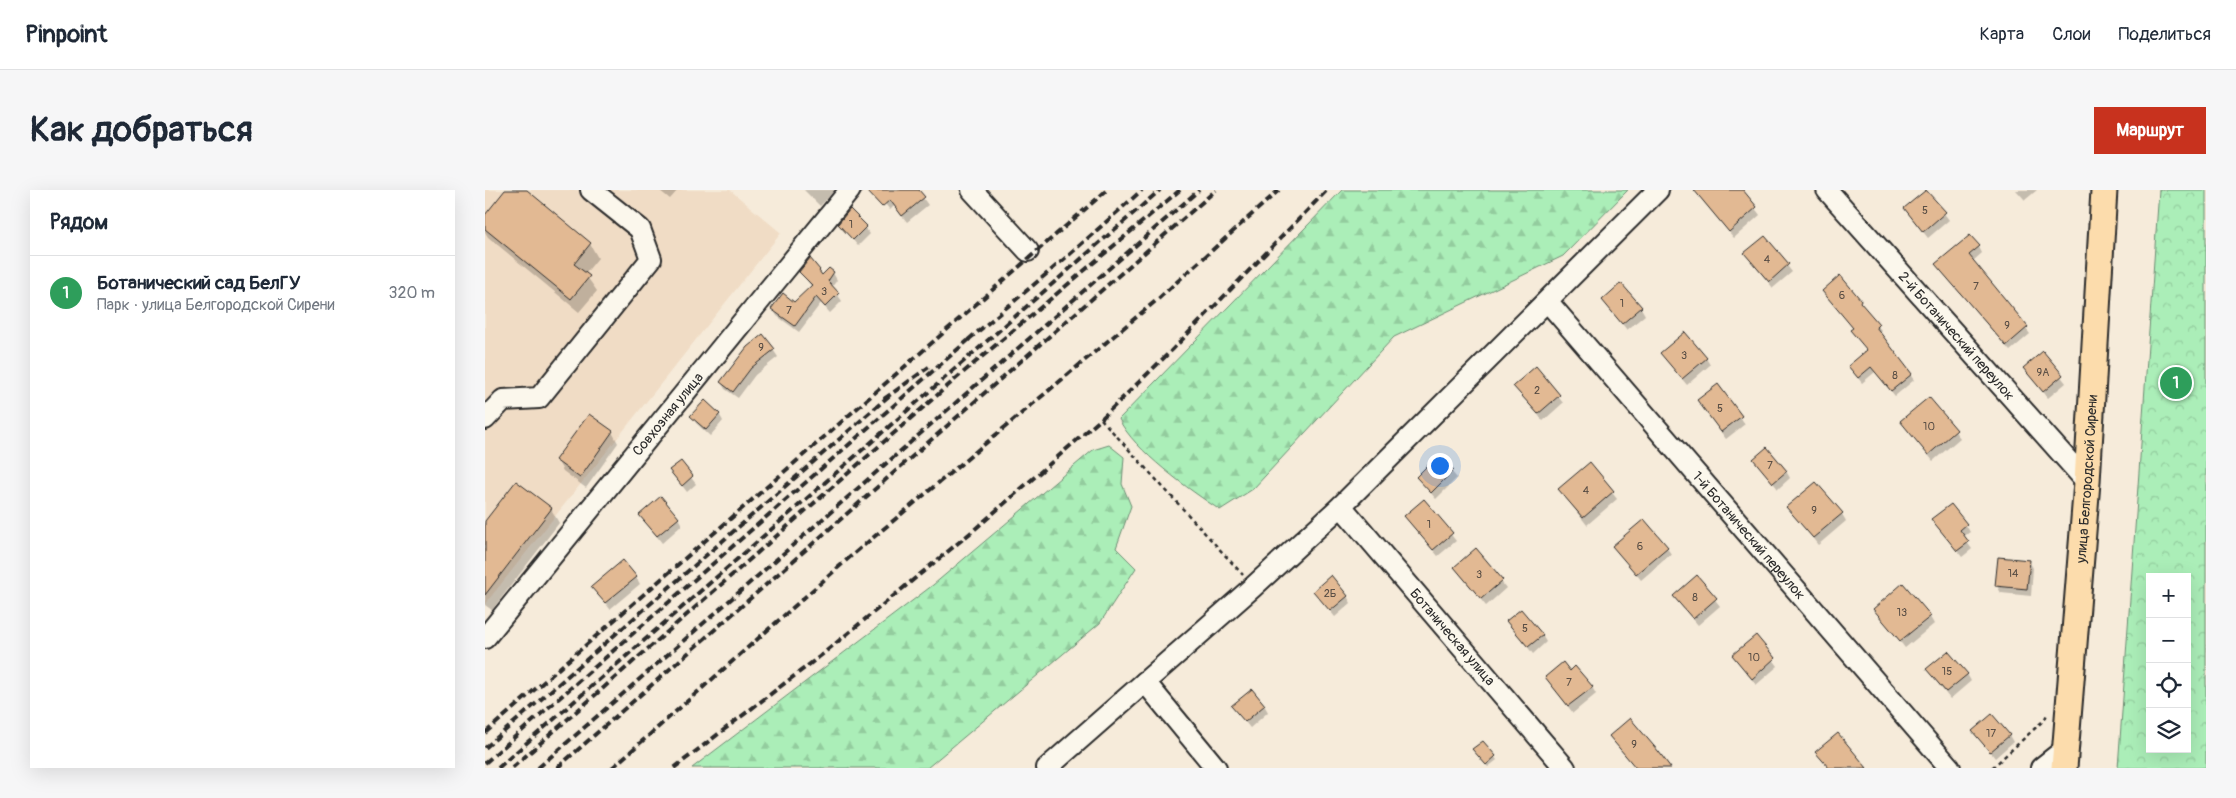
<!DOCTYPE html>
<html lang="ru">
<meta charset="utf-8">
<style>
:root{--surface:#fff;--page:#f6f6f7;--text:#1f2937;--muted:#747a83;--line:#e0e1e3;--accent:#c8321e}
body{margin:0;font-family:Pangolin,sans-serif;background:var(--page);color:var(--text)}
.controls{position:absolute;right:15px;bottom:15px;display:grid;overflow:hidden;border-radius:0px;box-shadow:0 5px 20px #0002}
.controls button{width:45px;height:45px;display:grid;place-items:center;padding:0;border:0;border-bottom:1px solid var(--line);background:var(--surface);color:var(--text);font:25px sans-serif}
.you{position:absolute;left:954px;top:275px;width:18px;height:18px;margin:-12px;border:4px solid #fff;border-radius:50%;background:#1a73e8;box-shadow:0 0 0 8px #1a73e833}
.badge{display:grid;place-items:center;width:32px;height:32px;border-radius:50%;background:var(--accent);color:#fff;font-size:16px;font-weight:700}
.pin{position:absolute;translate:-50% -50%;border:2px solid #fff;box-shadow:0 1px 5px #0006}
.list{margin:0;padding:0;list-style:none}
h2{display:flex;justify-content:space-between;align-items:center;height:65px;margin:0;padding:0 20px;font-size:21px}
h2 small{font-size:16px;font-weight:400;color:var(--muted)}
.list li{display:grid;grid-template-columns:32px 1fr auto;gap:15px;align-items:center;box-sizing:border-box;height:75px;padding:0 20px;border-top:1px solid var(--line)}
.list b{display:block;font-size:19px;white-space:nowrap}
.list p{margin:0;font-size:16px;white-space:nowrap;color:var(--muted)}
.list em{font-size:16px;font-style:normal;color:var(--muted)}
.icon{flex:none;width:28px;height:28px;fill:none;stroke:currentColor;stroke-width:2;stroke-linecap:round;stroke-linejoin:round}
.map{position:relative;flex:none;width:1721px;height:578px;overflow:hidden;border-radius:0px}
header{display:flex;align-items:center;gap:30px;box-sizing:border-box;height:70px;padding:0 25px;background:var(--surface);border-bottom:1px solid var(--line)}
header strong{font-size:24px}
nav{display:flex;gap:28px;margin-inline-start:auto;font-size:18px}
.intro{display:flex;align-items:center;justify-content:space-between;box-sizing:border-box;height:120px;padding:0 30px}
h1{margin:0;font-size:35px}
.button{padding:12px 22px;border-radius:0px;background:var(--accent);color:#fff;font-size:18px;font-weight:700}
main{display:flex;gap:30px;padding:0 30px}
aside{flex:1;background:var(--surface);border-radius:0px;box-shadow:0 5px 20px #0002}
.map>svg:first-child{display:block}
.built{fill:#f0dcc5}
.forest{fill:url(#forest-firs);stroke:#6b8c72}
.park{fill:url(#park-crowns);stroke:#6b8c72;fill-rule:evenodd}
.shadow{fill:#0003}
.building{fill:#e2b993;stroke:#2b2b2b}
.lines{fill:none;stroke-linecap:round;stroke-linejoin:round}
.minor-casing{stroke:#2b2b2b;stroke-width:24}
.major-casing{stroke:#2b2b2b;stroke-width:29}
.path{stroke:#2b2b2b;stroke-width:2.5;stroke-dasharray:4 4;stroke-linecap:butt}
.minor{stroke:#fbf7ec;stroke-width:20}
.major{stroke:#fcdcac;stroke-width:25}
.rail{stroke:#2b2b2b;stroke-width:4;stroke-dasharray:8 4;stroke-linecap:butt}
.labels{text-anchor:middle;stroke-width:5;stroke-linejoin:round;paint-order:stroke}
.number-label{font-size:11px;fill:#594e45}
.street-label{font-size:14px;fill:#2b2b2b;stroke:#fbf7ec}
</style>
<header>
<strong>Pinpoint</strong>
<nav><a>Карта</a><a>Слои</a><a>Поделиться</a></nav>
</header>
<div class="intro"><h1>Как добраться</h1><a class="button">Маршрут</a></div>
<main>
<aside>
<h2>Рядом<small></small></h2>
<ul class="list">
<li><span class="badge" style="background:#2e9e5b">1</span><div><b>Ботанический сад БелГУ</b><p>Парк · улица Белгородской Сирени</p></div><em>320 m</em></li>
</ul>
</aside>
<div class="map">
<svg width="1721" height="578" viewBox="0 0 1721 578">
<defs>
<pattern id="forest-firs" width="22" height="20" patternUnits="userSpaceOnUse" patternTransform="scale(1.25)"><rect width="22" height="20" fill="#abeeb8"/><path d="M5 1l3.5 6h-7zM16 11l3.5 6h-7z" fill="#93cc9e"/></pattern>
<pattern id="park-crowns" width="20" height="18" patternUnits="userSpaceOnUse" patternTransform="scale(1.25)"><rect width="20" height="18" fill="#abeeb8"/><path d="M2 6a3 3 0 1 1 6 0M12 15a3 3 0 1 1 6 0" fill="none" stroke="#93cc9e"/></pattern>
</defs>
<rect width="100%" height="100%" fill="#f6ebda"/>
<filter id="ink" filterUnits="userSpaceOnUse"><feTurbulence type="fractalNoise" baseFrequency=".02" numOctaves="2"/><feDisplacementMap in="SourceGraphic" scale="10" xChannelSelector="R" yChannelSelector="G"/><feConvolveMatrix kernelMatrix="1 2 1 2 8 2 1 2 1" color-interpolation-filters="sRGB"/></filter>
<g filter="url(#ink)">
<path class="built" d="M0,0H245L296,43L0,414Z"/>
<g class="forest">
<path d="M857,0H1143L1078,66L909,147L768,299L735,320C706,301 648,260 634,229Z"/>
<path d="M624,255L639,267L637,294L646,316L631,358L651,378L615,433L442,578H207L448,395L608,260Z"/>
</g>
<path class="park" d="M1674,0H1721V578H1633ZM1665,387H1702V559H1665Z"/>
<g class="shadow">
<path d="M22,0H40L105,54L113,68L100,84L112,101L94,122L3,47L0,42V27Z"/>
<path d="M174,0H193L185,9Z"/>
<path d="M319,0H350L335,16Z"/>
<path d="M389,0H432L443,15L422,32L409,16L405,20Z"/>
<path d="M1216,0H1256L1275,25L1249,48L1217,10L1213,3Z"/>
<path d="M1531,0H1552L1540,10Z"/>
<path d="M1442,1L1464,30L1443,48L1420,19Z"/>
<path d="M365,20L385,44L373,56L354,34Z"/>
<path d="M1279,47L1307,82L1288,98L1265,70Z"/>
<path d="M1494,57L1497,63L1488,71L1545,144L1525,161L1455,80Z"/>
<path d="M334,80L338,86L348,83L352,90L347,97L357,111L345,123L336,113L314,142L292,126L288,119L309,113L327,97L315,82Z"/>
<path d="M1342,106L1375,111L1377,117L1396,140L1394,142L1429,190L1410,206L1390,182L1377,193L1368,182L1383,161L1369,139Z"/>
<path d="M1118,110L1156,118L1160,125L1142,140Z"/>
<path d="M278,145L293,167L270,185L253,208L240,199L236,192Z"/>
<path d="M1558,163L1581,193L1563,208L1540,178Z"/>
<path d="M1221,168L1225,175L1202,195L1181,170Z"/>
<path d="M1051,178L1078,213L1058,231L1030,196Z"/>
<path d="M1233,196L1260,234L1241,249L1213,211Z"/>
<path d="M1444,208L1475,248L1448,271L1417,232Z"/>
<path d="M234,224L238,231L225,246L211,233L207,226Z"/>
<path d="M127,242L133,253L101,298L78,281L72,270Z"/>
<path d="M953,266L972,288L951,309L932,287Z"/>
<path d="M1269,269L1301,281L1305,288L1293,299Z"/>
<path d="M195,273L211,294L202,302L186,281Z"/>
<path d="M1105,274L1132,309L1102,335L1074,299Z"/>
<path d="M32,292L66,319L74,333L7,420L0,415V333Z"/>
<path d="M939,310L971,351L953,366L925,333Z"/>
<path d="M1303,317L1357,324L1361,331L1333,355Z"/>
<path d="M155,325L193,328L197,335L177,353Z"/>
<path d="M1481,335L1485,342L1478,347L1487,359L1477,367L1452,336Z"/>
<path d="M1129,356L1182,358L1186,364L1156,390Z"/>
<path d="M991,360L1021,398L1001,416L970,378Z"/>
<path d="M1544,371L1548,378L1546,406L1516,403L1512,396Z"/>
<path d="M151,387L155,394L125,419L108,397Z"/>
<path d="M1212,387L1235,416L1213,435L1194,413Z"/>
<path d="M829,401L862,406L866,413L850,427Z"/>
<path d="M1390,419L1445,427L1449,434L1420,458Z"/>
<path d="M1023,431L1057,445L1061,452L1048,464Z"/>
<path d="M1271,447L1293,476L1271,495L1249,466Z"/>
<path d="M1442,480L1482,484L1486,491L1465,509Z"/>
<path d="M1084,482L1107,497L1111,504L1088,523L1061,488Z"/>
<path d="M779,515L783,522L765,538L748,517Z"/>
<path d="M1489,541L1524,545L1528,552L1510,568Z"/>
<path d="M998,552L1012,570L1003,577L991,563Z"/>
</g>
<g class="building">
<path d="M20,0H42L106,53L89,74L105,86L86,109L0,39V25Z"/>
<path d="M381,0H434L440,7L417,26L405,10L397,17Z"/>
<path d="M1209,0H1258L1272,17L1244,42Z"/>
<path d="M1441,0L1461,22L1438,42L1419,18Z"/>
<path d="M365,19L382,36L368,50L353,34Z"/>
<path d="M1485,45L1495,56L1484,65L1543,137L1521,156L1450,74Z"/>
<path d="M1280,46L1304,74L1284,92L1259,63Z"/>
<path d="M325,68L335,80L334,81L337,85L344,78L349,82L343,91L354,103L340,117L331,107L310,136L286,119L298,103L309,112L327,95L314,82Z"/>
<path d="M1355,85L1376,110L1375,112L1394,134L1391,137L1427,184L1406,201L1386,177L1373,188L1363,176L1382,160L1365,140L1368,138L1337,101Z"/>
<path d="M1136,93L1157,117L1137,134L1117,110Z"/>
<path d="M1200,142L1222,168L1197,189L1175,163Z"/>
<path d="M278,144L290,159L266,178L248,202L235,192L262,157Z"/>
<path d="M1558,161L1578,185L1558,202L1538,178Z"/>
<path d="M1051,176L1075,205L1053,224L1028,196Z"/>
<path d="M1233,194L1257,226L1236,242L1212,210Z"/>
<path d="M1444,207L1472,240L1443,265L1415,231Z"/>
<path d="M220,210L235,224L221,240L205,226Z"/>
<path d="M104,224L128,241L95,288L70,270Z"/>
<path d="M1282,257L1302,281L1288,293L1268,269Z"/>
<path d="M953,265L969,280L946,303L931,287Z"/>
<path d="M196,271L208,286L197,296L184,280Z"/>
<path d="M1105,272L1129,301L1098,328L1073,299Z"/>
<path d="M31,291L67,318L0,405V331Z"/>
<path d="M1331,292L1358,323L1328,348L1301,317Z"/>
<path d="M176,306L194,328L172,346L154,325Z"/>
<path d="M939,309L968,343L948,360L919,326Z"/>
<path d="M1466,314L1482,334L1475,340L1484,352L1472,361L1446,329Z"/>
<path d="M1159,329L1183,357L1151,384L1127,356Z"/>
<path d="M991,358L1018,390L996,409L969,377Z"/>
<path d="M1513,367L1545,370L1542,399L1510,396Z"/>
<path d="M138,370L152,387L120,413L106,397Z"/>
<path d="M846,385L863,406L845,421L828,401Z"/>
<path d="M1212,385L1232,408L1208,429L1188,406Z"/>
<path d="M1418,393L1446,426L1415,451L1388,419Z"/>
<path d="M1036,419L1058,445L1043,457L1021,431Z"/>
<path d="M1271,445L1290,468L1267,489L1247,465Z"/>
<path d="M1463,461L1483,484L1461,502L1441,479Z"/>
<path d="M1078,472L1085,481L1090,476L1108,497L1083,516L1060,487Z"/>
<path d="M767,499L780,515L760,532L746,516Z"/>
<path d="M1507,524L1525,545L1505,562L1487,541Z"/>
<path d="M1145,528L1174,562L1186,578H1151L1124,546Z"/>
<path d="M1353,543L1382,578H1344L1330,562Z"/>
<path d="M998,551L1011,566L1001,575L987,559Z"/>
</g>
<g class="lines">
<g class="minor-casing">
<g id="minor">
<path d="M487,0L543,61"/>
<path id="s1" d="M1342,0L1602,292"/>
<path id="s2" d="M1063,112L1465,578"/>
<path d="M0,229L18,210L54,208L166,69L155,39L106,0"/>
<path id="s3" d="M856,316L1080,578"/>
<path id="s4" d="M0,448L365,0"/>
<path d="M660,492L731,578"/>
<path d="M562,578L768,397L856,316L1173,0"/>
<path d="M1556,578L1580,559"/>
</g>
</g>
<g class="major-casing">
<g id="major">
<path id="s5" d="M1579,578L1602,292L1619,0"/>
</g>
</g>
<g class="path">
<path d="M616,229L758,385"/>
<path d="M1507,578L1560,529L1562,524"/>
</g>
<use href="#minor" class="minor"/>
<use href="#major" class="major"/>
<g class="rail">
<path d="M483,150L584,65L657,0"/>
<path d="M399,209L444,177"/>
<path d="M0,543L622,0"/>
<path d="M0,558L405,205"/>
<path d="M0,573L488,146"/>
<path d="M13,578L675,0"/>
<path d="M27,578L474,186L695,0"/>
<path d="M53,578L714,0"/>
<path d="M72,578L731,0"/>
<path d="M127,578L365,367L673,109L794,0"/>
<path d="M189,578L334,467L489,340L616,229L688,159L842,0"/>
</g>
</g>
</g>
<g class="labels">
<g class="number-label">
<text x="1440" y="24">5</text>
<text x="366" y="38">1</text>
<text x="1282" y="73">4</text>
<text x="1491" y="100">7</text>
<text x="339" y="105">3</text>
<text x="1357" y="109">6</text>
<text x="1137" y="117">1</text>
<text x="304" y="124">7</text>
<text x="1522" y="139">9</text>
<text x="276" y="161">9</text>
<text x="1199" y="169">3</text>
<text x="1558" y="186">9А</text>
<text x="1410" y="189">8</text>
<text x="1052" y="204">2</text>
<text x="1235" y="222">5</text>
<text x="1444" y="240">10</text>
<text x="1285" y="279">7</text>
<text x="1101" y="304">4</text>
<text x="1329" y="324">9</text>
<text x="944" y="338">1</text>
<text x="1155" y="360">6</text>
<text x="1528" y="387">14</text>
<text x="994" y="388">3</text>
<text x="845" y="407">2Б</text>
<text x="1210" y="411">8</text>
<text x="1417" y="426">13</text>
<text x="1040" y="442">5</text>
<text x="1269" y="471">10</text>
<text x="1462" y="485">15</text>
<text x="1084" y="496">7</text>
<text x="1506" y="547">17</text>
<text x="1149" y="558">9</text>
</g>
<g class="street-label">
<text dy="5" stroke="none"><textPath href="#s1" startOffset="195">2-й Ботанический переулок</textPath></text>
<text dy="5" stroke="none"><textPath href="#s4" startOffset="289">Совхозная улица</textPath></text>
<text dy="5" stroke="none"><textPath href="#s5" startOffset="290">улица Белгородской Сирени</textPath></text>
<text dy="5" stroke="none"><textPath href="#s2" startOffset="308">1-й Ботанический переулок</textPath></text>
<text dy="5" stroke="none"><textPath href="#s3" startOffset="172">Ботаническая улица</textPath></text>
</g>
</g>
</svg>
<div class="controls">
<button>+</button>
<button>−</button>
<button><svg class="icon" aria-label="locate" viewBox="0 0 24 24"><circle cx="12" cy="12" r="6"/><path d="M12 2v4M12 18v4M2 12h4M18 12h4"/></svg></button>
<button><svg class="icon" aria-label="layers" viewBox="0 0 24 24"><path d="M12 4l9 5-9 5-9-5zM3 14l9 5 9-5"/></svg></button>
</div>
<div class="you"></div>
<div class="pin badge" style="left:1691px;top:193px;background:#2e9e5b">1</div>
</div>
</main>
